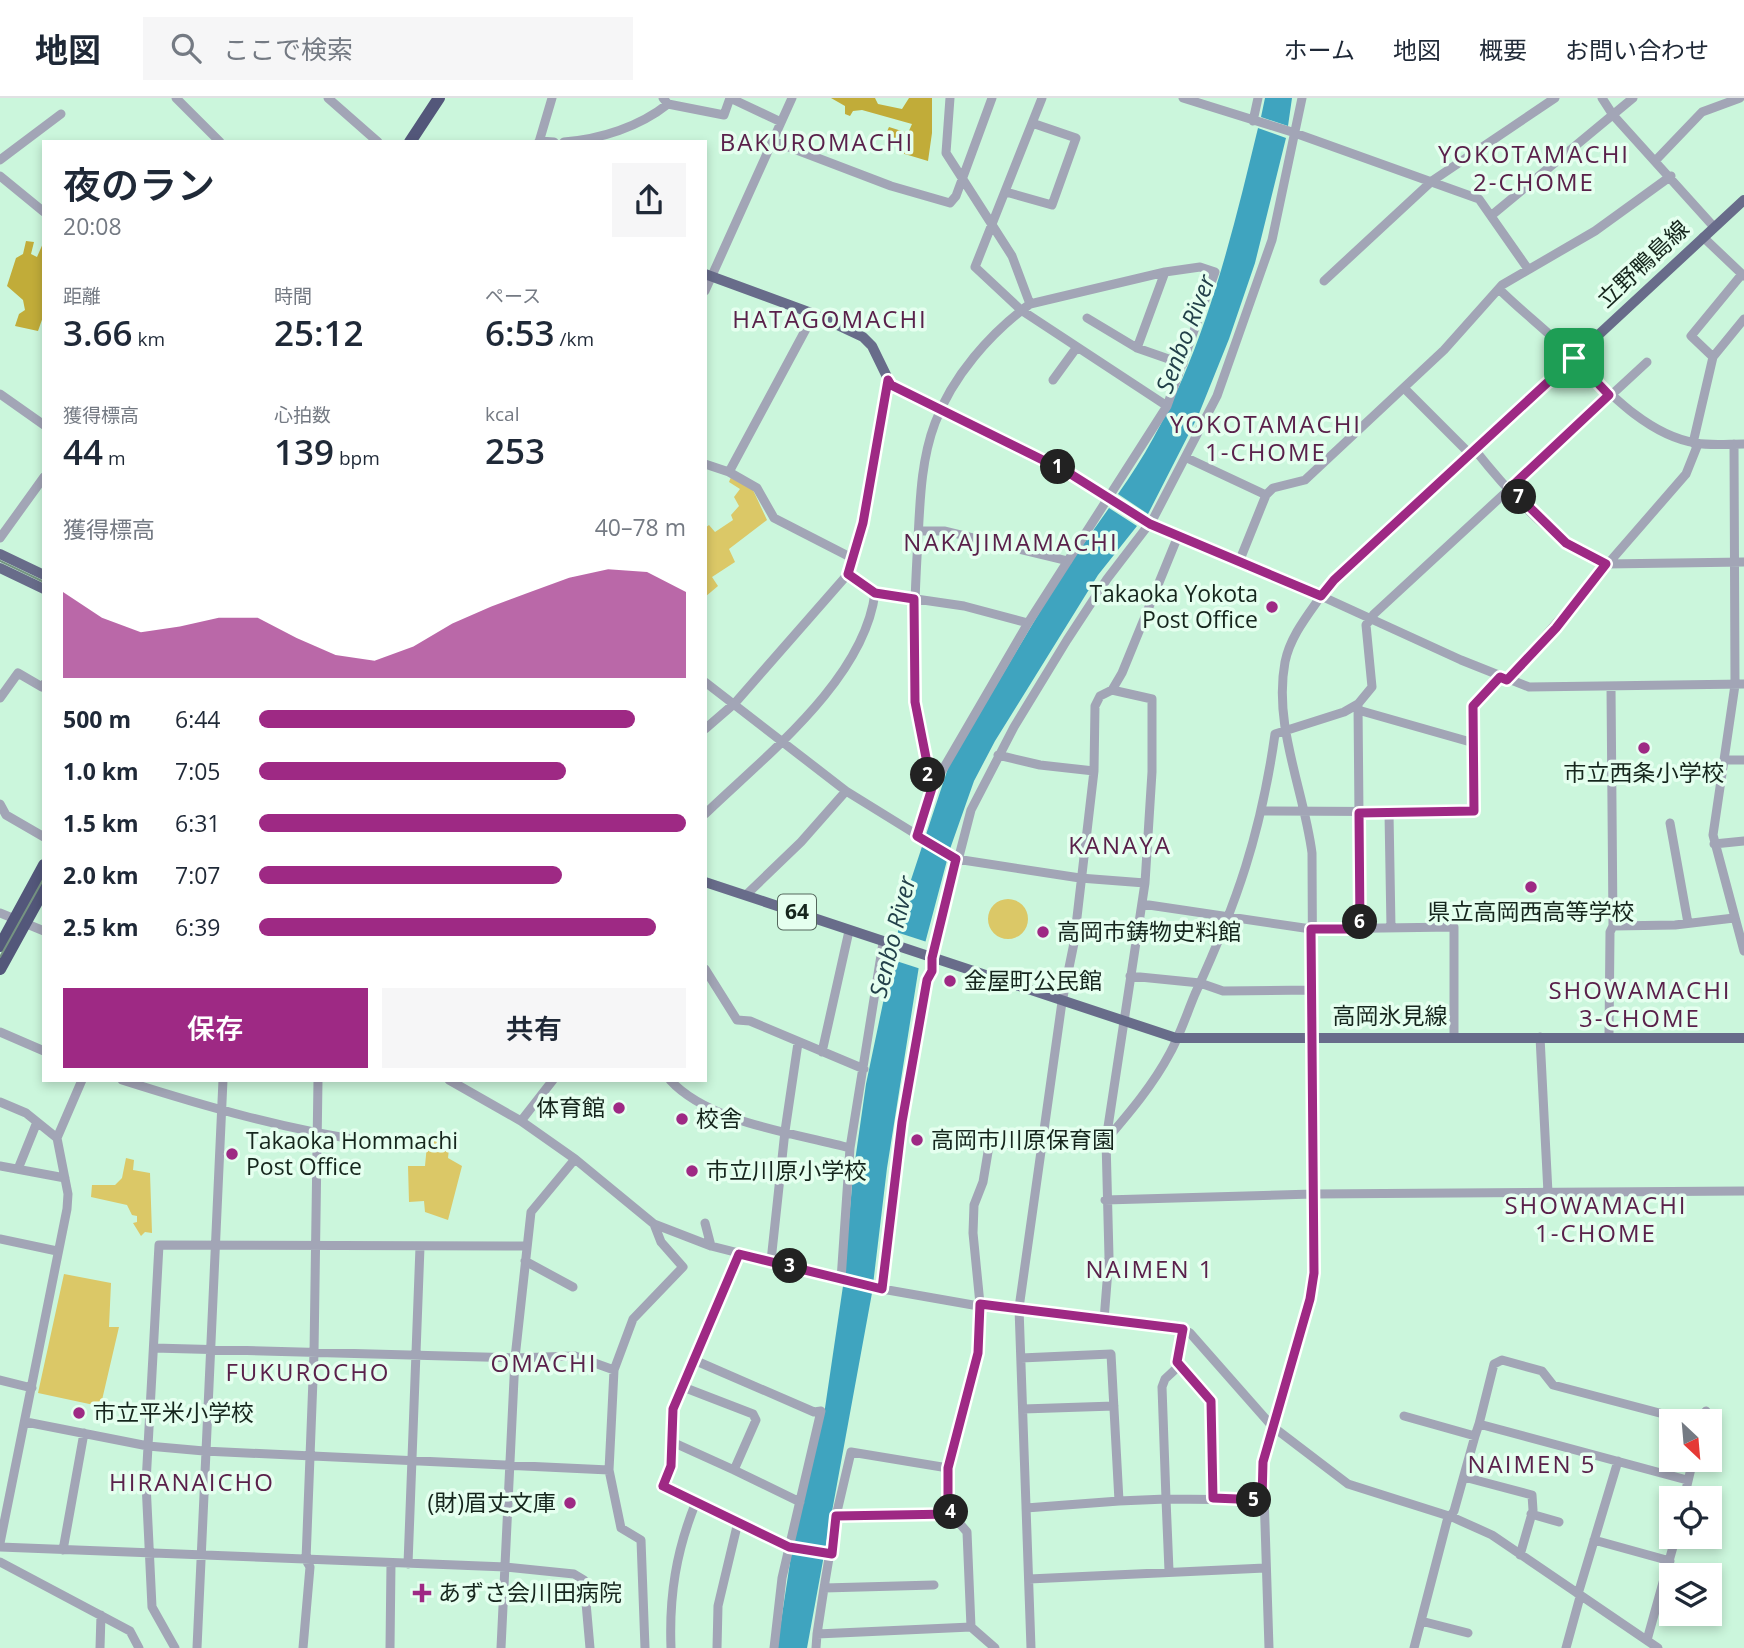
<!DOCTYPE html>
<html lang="ja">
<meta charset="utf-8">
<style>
body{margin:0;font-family:"Open Sans","Noto Sans JP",sans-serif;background:#f6f6f7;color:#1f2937;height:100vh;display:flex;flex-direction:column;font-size:26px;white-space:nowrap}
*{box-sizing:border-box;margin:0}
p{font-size:23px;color:#747a83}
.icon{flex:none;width:38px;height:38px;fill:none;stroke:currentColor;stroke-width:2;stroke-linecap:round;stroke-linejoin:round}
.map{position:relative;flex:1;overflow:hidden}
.drawer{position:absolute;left:42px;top:42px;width:665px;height:942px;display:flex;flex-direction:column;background:#fff;border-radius:0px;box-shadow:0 4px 10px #0003}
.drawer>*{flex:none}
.needle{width:46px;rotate:154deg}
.buttons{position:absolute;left:1659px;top:1311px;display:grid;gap:14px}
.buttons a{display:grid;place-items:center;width:63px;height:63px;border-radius:0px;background:#fff;box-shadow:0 4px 10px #0003;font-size:35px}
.pin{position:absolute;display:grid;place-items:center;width:60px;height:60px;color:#fff;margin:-30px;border-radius:14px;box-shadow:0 4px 10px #0006}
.km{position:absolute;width:35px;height:35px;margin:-18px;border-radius:50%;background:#222;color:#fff;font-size:19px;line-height:35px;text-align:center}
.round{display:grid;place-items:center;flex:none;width:74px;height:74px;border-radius:0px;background:#f6f6f7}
.headline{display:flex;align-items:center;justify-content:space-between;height:119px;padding:0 21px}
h1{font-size:38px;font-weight:600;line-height:52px}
.figures{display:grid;grid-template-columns:repeat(3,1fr);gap:10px;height:119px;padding:7px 21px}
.figures div{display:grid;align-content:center}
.figures b{font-size:35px;font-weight:600}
.figures small{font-size:19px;font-weight:400}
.figures p{font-size:19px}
.chart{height:196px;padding:14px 21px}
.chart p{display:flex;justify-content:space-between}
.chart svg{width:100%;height:126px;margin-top:7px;fill:#9e2984;opacity:.7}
.button{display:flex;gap:14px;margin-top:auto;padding:14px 21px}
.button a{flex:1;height:80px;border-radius:0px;background:#9e2984;color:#fff;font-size:28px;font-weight:600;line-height:80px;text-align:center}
.button a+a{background:#f6f6f7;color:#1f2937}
ul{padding:0 21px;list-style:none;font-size:23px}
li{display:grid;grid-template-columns:112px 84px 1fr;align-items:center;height:52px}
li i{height:18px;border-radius:9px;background:#9e2984}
header{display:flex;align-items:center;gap:42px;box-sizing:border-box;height:98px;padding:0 35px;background:#fff;border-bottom:2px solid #e0e1e3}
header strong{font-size:33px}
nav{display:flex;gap:38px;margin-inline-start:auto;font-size:24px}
.search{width:490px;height:63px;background:#f6f6f7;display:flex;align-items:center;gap:18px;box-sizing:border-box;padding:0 24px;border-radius:0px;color:#747a83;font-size:26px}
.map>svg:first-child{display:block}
.green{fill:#dbc867}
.forest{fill:#c1ac39}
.water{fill:#3fa4bf}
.pier{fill:#cbf6dc}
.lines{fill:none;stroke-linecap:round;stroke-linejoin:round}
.minor{stroke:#a2a5b6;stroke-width:9}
.major{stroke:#686c8a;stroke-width:10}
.highway{stroke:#53577a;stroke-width:12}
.tram{stroke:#769482;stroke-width:2}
.route-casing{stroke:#fff;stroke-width:14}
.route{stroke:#9e2984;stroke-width:9}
.poi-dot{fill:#9e2984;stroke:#e5ffef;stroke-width:2.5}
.labels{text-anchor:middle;stroke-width:7;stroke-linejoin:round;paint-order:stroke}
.shield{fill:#e5ffef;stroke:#54675c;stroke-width:2}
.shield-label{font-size:21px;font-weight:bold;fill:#16261d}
.street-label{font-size:23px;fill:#16261d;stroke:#e5ffef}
.poi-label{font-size:23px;fill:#16261d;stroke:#e5ffef;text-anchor:start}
.neighbourhood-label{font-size:24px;letter-spacing:2px;fill:#5a214b;stroke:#e5ffef}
.water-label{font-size:24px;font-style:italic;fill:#224049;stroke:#e5ffef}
</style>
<header>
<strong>地図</strong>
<div class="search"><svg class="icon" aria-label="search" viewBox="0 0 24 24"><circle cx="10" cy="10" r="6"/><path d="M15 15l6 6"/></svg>ここで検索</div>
<nav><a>ホーム</a><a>地図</a><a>概要</a><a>お問い合わせ</a></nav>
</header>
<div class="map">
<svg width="1744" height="1550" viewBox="0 0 1744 1550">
<rect width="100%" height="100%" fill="#cbf6dc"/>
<!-- green -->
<path class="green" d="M731 379 753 392 767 422 729 451 735 464 712 479 718 488 705 499V430L709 427 715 434 733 422 731 417 739 408 734 399 740 391 729 384Z
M988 821a20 20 0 1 1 40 0a20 20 0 1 1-40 0Z
M428 1036 450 1041 448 1060 462 1068 448 1122 425 1114 424 1103 409 1104 408 1068H425Z
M126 1060 134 1062 133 1072 150 1075 152 1135 145 1134 141 1138 133 1125 137 1124V1118L132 1117 127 1107 91 1099 92 1087H115L122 1080Z
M64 1176 111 1185 109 1229H119L102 1302 94 1307 38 1295Z"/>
<!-- forest -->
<path class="forest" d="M831 0H875L878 6 902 11 909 0H932V35L928 63 898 54V42L885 38 889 29 908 35 912 26 862 12 853 13 850 18 845 16V8Z
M26 143 34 144 31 156 37 159 44 143V216L38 233 15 228 19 216 25 212 23 202 7 188 16 160 23 156Z"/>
<!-- water -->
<path class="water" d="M1265 0H1292L1288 28 1261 19Z
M1258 30 1286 40 1255 165 1229 241 1198 318 1148 416 1118 396C1196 288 1227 158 1258 30Z
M1109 410 1137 428 1098 477 995 643 974 683 950 751 919 868 887 1070 872 1195 807 1550H777L791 1458 825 1310 843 1188 853 1077 866 986 905 800 949 667 1061 478Z"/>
<!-- pier -->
<path class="pier" d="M893 833 927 844 921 871 887 860Z"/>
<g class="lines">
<!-- minor -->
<path class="minor" d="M176 0 220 44
M328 0 378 44
M663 0 668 6 724 17 730 0 781 24
M1042 0 975 169 1021 212 1167 308
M1183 0 1292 34 1479 101 1528 171
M1602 0 1613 17 1714 129
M1253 23 1258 0
M539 43 554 44
M773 43 891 88 950 105 956 98 992 0
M539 44 552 0
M564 44C601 41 639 29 668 6
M0 62 61 16
M1656 62 1702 14 1740 0
M0 78 44 114
M1006 94 1052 107 1076 40 1032 25
M1492 117 1633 0
M1703 139 1744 178
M1324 183 1432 83 1555 0
M1499 191C1520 212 1545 231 1566 252 1601 286 1644 337 1696 345 1711 348 1728 346 1744 346
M705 193 792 0
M1030 206 1165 174
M1087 220 1137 250 1183 266
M1713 259 1691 238 1742 176
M1053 282 1077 249
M1404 290 1470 356
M0 296 44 327
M1693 345 1713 259 1744 221
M1734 346 1735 587 1713 737 1744 853
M1475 352C1506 391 1557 450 1606 466L1744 464
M1187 360 1266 397
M705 366 729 374 757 390 774 420 852 460
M729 374 814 216
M919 433H945L1068 463
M0 440 44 379
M1239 464 1266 397 1273 390 1305 382 1444 252 1502 187 1595 133 1671 78
M848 476 875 495 964 508 1028 525
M1507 582 1686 376 1698 346
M705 584 846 693 956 761 1080 780 1145 785
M0 600 18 575 42 589 44 586
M1358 612 1474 645
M705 631 735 605 848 476 863 425 888 282
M998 657 1040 667 1094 673
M1725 662H1744
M932 690C909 607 913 526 918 441 920 403 921 362 935 325 952 279 990 235 1030 206L1012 158 946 55 950 0
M0 706 6 717 44 739
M1262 713 1474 714 1473 608 1500 579
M1389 715 1391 830
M705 716C765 658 864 582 875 495
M1670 725 1688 825
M917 738 932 690 1028 525 1167 308 1215 174 1200 169 1165 174 1137 250
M1714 746 1744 743
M746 797 801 744 846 693
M1142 806 1311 831 1454 829V939
M0 815 44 833
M1613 828 1675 827 1734 820
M1360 830 1358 606 1372 589 1366 527 1374 516 1647 264
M705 871 737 922 750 923 864 971
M1130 878 1200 885 1223 893 1312 892
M0 934 44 953
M1609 938 1610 834 1613 828 1611 589
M1540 939 1548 1095
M822 954 849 833
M122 982C204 1008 286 1032 372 1044
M449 982 521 1023 575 1061 654 1126 711 1148 882 1191 973 1207 1177 1228 1190 1235 1272 1328 1348 1386 1452 1419 1492 1437 1658 1550
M670 982C709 1025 795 1035 850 1050
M0 1004 26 1015 57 1040
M521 1023 553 982
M1107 1041C1130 1014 1153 987 1170 955 1180 937 1187 915 1195 896 1237 805 1261 735 1275 636L1344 614 1358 606
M0 1068 65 1080
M18 1071 37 1024
M1105 1102 1313 1096 1744 1093
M705 1125 711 1148
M0 1141 57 1153
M739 1156 673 1312 671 1368 663 1388 789 1449 832 1456
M525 1163 573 1189
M771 1163 785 1033 798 945
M841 1182 850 1050 883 845
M882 1191 902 1024 927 882 971 712 1014 629 1067 542 1107 481 1153 421 1217 298 1272 142 1302 0
M1104 1222 1109 1159 1106 1042 1145 785 1152 674V601L1112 592
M154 1250 515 1260 575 1258 614 1272
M1021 1260 1111 1256 1119 1403 1026 1410
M694 1262 814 1314 821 1313 782 1480 774 1550
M1180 1267 1211 1303 1214 1400
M0 1282 32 1290
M1023 1311 1114 1308
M1404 1318 1475 1338 1479 1326 1687 1382
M1704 1323 1706 1313
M26 1324 148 1348 204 1353 609 1372
M1479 1326 1494 1266 1502 1262 1542 1273 1553 1287 1690 1323
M670 1343 734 1372 756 1322 753 1316 683 1289
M948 1370 851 1354 836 1418 952 1416
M734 1372 800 1404
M1464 1379 1532 1397 1533 1412 1520 1457
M1684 1400 1693 1362
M1119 1403 1166 1401 1162 1289 1165 1281 1180 1267 1177 1263 1183 1231
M1531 1416 1559 1424
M836 1418 824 1490 934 1487
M1594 1442 1670 1463
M0 1445 67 1111 68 1096 57 1040 82 982
M0 1449 506 1469 574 1476 584 1482 590 1550
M63 1452 84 1335
M0 1464 130 1533 139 1550
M408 1466 420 1149
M1169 1473 1166 1401 1262 1402
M1029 1481 1265 1470
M824 1490 817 1536 971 1529
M1578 1496 1618 1363
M1421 1523 1468 1535
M1647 1542 1676 1438
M100 1550 101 1517
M175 1550 152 1509 146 1385 159 1147 527 1148
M197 1550 223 982
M303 1550 310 1469 306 1462 314 1255 318 982
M390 1550 391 1465
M501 1550 515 1260 531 1114 575 1061
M645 1550 641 1442 621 1430 609 1372 614 1272 633 1221 683 1169 661 1144 654 1126
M671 1550C669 1498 676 1453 696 1404
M717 1550 718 1508 738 1424
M816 1550 817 1536
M995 1550 971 1529 967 1434 948 1412V1370L978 1255 980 1206 973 1135 974 1107 983 1084 989 1048 1044 1043 1106 1049
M1031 1550 1019 1210 1062 904 1074 845 1094 673 1095 608 1100 598 1112 592 1122 575 1178 438
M1269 1550 1263 1364 1310 1201 1314 1175 1312 755C1304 692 1273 628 1285 564 1290 539 1307 518 1321 498L1461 562 1529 589 1744 586
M1414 1550 1447 1423 1454 1413 1475 1338
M1566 1550 1580 1499"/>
<!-- major -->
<path class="major" d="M705 176 814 216 863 239 872 248 891 287 1069 375 1150 426 1321 498 1334 482 1744 102
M0 456 44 477
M0 470 44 491
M705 784 1176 940H1744"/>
<!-- highway -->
<path class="highway" d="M410 44 439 0
M0 848 44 767
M0 871 44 791"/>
<!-- tram -->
<path class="tram" d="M0 463 44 484
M0 859 44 780"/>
</g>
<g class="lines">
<!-- route casing -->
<g class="route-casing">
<path id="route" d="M1574 260 1609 297 1510 390 1566 445 1606 466 1556 530 1507 582 1500 579 1473 608 1474 713 1359 715 1360 831H1311L1314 1175 1310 1201 1263 1364 1262 1402 1213 1400 1211 1303 1177 1264 1183 1231 980 1206 978 1255 948 1370V1412L952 1416 836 1418 832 1456 789 1449 663 1388 671 1368 673 1311 739 1156 882 1191 902 1024 927 882 932 873V860L956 761 917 738 932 690 915 604 914 501 875 495 848 476 863 425 888 282 891 287 1069 375 1150 426 1321 498 1334 482Z"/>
</g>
<!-- route -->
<use href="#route" class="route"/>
</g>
<!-- markers -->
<g class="poi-dot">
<circle cx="1272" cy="509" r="7"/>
<circle cx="1644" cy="650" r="7"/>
<circle cx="1531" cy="789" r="7"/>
<circle cx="1043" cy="834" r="7"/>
<circle cx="950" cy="883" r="7"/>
<circle cx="619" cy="1010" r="7"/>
<circle cx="682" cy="1021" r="7"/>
<circle cx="917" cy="1042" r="7"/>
<circle cx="232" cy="1056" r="7"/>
<circle cx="692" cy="1073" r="7"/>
<circle cx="79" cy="1315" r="7"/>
<circle cx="570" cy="1405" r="7"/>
<path d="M418.5 1484.5h7v7h7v7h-7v7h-7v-7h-7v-7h7z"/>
</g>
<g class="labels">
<!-- shield labels -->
<rect class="shield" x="778" y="796.5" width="38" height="35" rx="5"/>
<g class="shield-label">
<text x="797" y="821">64</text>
</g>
<!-- street labels -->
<g class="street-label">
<text transform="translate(1643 166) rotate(-43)" y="8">立野鴨島線</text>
<text x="1390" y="926">高岡氷見線</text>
</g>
<!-- poi labels -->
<g class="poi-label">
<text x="1258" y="504" text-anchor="end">Takaoka Yokota<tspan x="1258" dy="26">Post Office</tspan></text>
<text x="1644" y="683" text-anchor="middle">市立西条小学校</text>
<text x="1531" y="822" text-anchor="middle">県立高岡西高等学校</text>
<text x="1057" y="842">高岡市鋳物史料館</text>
<text x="964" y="891">金屋町公民館</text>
<text x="605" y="1018" text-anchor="end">体育館</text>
<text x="696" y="1029">校舎</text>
<text x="931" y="1050">高岡市川原保育園</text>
<text x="246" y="1051">Takaoka Hommachi<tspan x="246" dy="26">Post Office</tspan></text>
<text x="706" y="1081">市立川原小学校</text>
<text x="93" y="1323">市立平米小学校</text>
<text x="556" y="1413" text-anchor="end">(財)眉丈文庫</text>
<text x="438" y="1503">あずさ会川田病院</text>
</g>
<!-- neighbourhood labels -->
<g class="neighbourhood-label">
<text x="817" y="53">BAKUROMACHI</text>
<text x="1534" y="65">YOKOTAMACHI<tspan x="1534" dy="28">2-CHOME</tspan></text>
<text x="830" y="230">HATAGOMACHI</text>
<text x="1266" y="335">YOKOTAMACHI<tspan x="1266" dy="28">1-CHOME</tspan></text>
<text x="1011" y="453">NAKAJIMAMACHI</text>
<text x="1120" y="756">KANAYA</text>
<text x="1640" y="901">SHOWAMACHI<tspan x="1640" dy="28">3-CHOME</tspan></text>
<text x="1596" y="1116">SHOWAMACHI<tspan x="1596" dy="28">1-CHOME</tspan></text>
<text x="1150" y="1180">NAIMEN 1</text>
<text x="544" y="1274">OMACHI</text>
<text x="308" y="1283">FUKUROCHO</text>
<text x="1532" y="1375">NAIMEN 5</text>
<text x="192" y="1393">HIRANAICHO</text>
</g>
<!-- water labels -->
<g class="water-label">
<text transform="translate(1186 236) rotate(-69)" y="8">Senbo River</text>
<text transform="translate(893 839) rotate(-76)" y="8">Senbo River</text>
</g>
</g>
</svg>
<div class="buttons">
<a><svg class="needle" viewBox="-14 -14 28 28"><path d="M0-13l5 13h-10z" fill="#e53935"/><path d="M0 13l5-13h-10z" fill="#747a83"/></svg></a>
<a><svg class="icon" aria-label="locate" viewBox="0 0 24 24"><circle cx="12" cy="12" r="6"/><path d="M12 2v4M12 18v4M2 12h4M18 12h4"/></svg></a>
<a><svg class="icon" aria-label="layers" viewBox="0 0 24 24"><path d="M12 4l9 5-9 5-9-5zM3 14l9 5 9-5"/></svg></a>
</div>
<div class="pin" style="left:1574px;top:260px;background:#1e9e55"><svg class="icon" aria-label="arrive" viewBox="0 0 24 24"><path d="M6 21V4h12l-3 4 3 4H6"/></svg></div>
<b class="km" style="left:1058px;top:369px">1</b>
<b class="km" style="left:928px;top:677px">2</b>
<b class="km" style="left:790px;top:1168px">3</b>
<b class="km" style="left:951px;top:1414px">4</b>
<b class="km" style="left:1254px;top:1402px">5</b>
<b class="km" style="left:1360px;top:824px">6</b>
<b class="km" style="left:1519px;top:399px">7</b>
<section class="drawer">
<div class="headline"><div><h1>夜のラン</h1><p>20:08</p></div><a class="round"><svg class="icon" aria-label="share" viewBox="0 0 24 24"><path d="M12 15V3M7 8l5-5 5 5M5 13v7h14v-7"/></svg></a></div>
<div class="figures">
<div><p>距離</p><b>3.66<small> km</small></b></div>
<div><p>時間</p><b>25:12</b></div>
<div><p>ペース</p><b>6:53<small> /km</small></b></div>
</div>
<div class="figures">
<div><p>獲得標高</p><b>44<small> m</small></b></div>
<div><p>心拍数</p><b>139<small> bpm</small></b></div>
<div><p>kcal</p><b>253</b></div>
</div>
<div class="chart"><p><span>獲得標高</span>40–78 m</p>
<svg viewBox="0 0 160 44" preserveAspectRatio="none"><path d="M0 44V14L10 23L20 28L30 26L40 23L50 23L60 30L70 36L80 38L90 33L100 25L110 19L120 14L130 9L140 6L150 7L160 14V44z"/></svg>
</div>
<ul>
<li><b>500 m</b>6:44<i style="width:88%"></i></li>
<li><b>1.0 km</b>7:05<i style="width:72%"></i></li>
<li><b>1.5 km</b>6:31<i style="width:100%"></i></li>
<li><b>2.0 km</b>7:07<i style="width:71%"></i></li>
<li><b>2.5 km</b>6:39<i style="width:93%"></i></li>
</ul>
<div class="button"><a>保存</a><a>共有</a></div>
</section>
</div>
